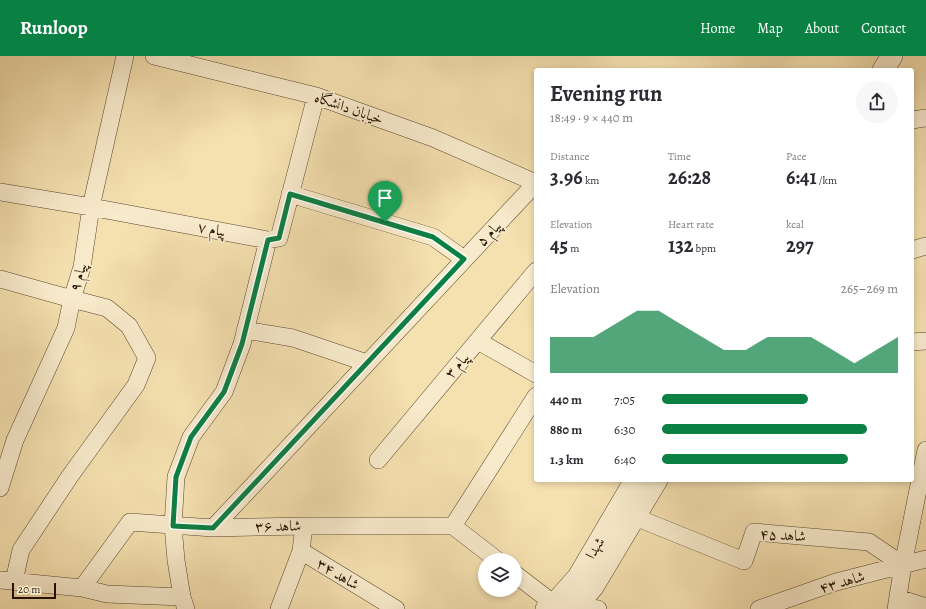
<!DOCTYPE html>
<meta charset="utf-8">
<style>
body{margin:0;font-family:Alegreya,Amiri,serif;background:#f7f7f7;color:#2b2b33;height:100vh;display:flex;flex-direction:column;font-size:15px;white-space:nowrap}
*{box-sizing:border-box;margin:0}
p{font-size:13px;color:#7c7c81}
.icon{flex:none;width:22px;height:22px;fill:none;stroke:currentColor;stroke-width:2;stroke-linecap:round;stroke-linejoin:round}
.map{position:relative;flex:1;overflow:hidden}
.drawer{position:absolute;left:534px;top:12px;width:380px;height:414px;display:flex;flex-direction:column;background:#fff;border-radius:4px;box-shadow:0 2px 6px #0003}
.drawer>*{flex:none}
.fabs{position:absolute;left:478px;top:497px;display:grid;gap:8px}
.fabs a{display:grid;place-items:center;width:44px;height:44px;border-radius:50%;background:#fff;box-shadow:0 2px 6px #0003;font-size:20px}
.scale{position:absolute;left:12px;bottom:10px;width:44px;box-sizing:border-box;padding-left:4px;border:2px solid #271300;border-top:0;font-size:11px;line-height:14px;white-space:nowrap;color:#271300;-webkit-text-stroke:3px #f8ebcc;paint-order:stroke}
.pin{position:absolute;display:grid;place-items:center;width:34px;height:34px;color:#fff;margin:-41px -17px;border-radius:50% 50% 50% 0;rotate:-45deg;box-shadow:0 0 4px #0007}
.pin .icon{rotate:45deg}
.round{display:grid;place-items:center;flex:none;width:42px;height:42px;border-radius:21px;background:#f7f7f7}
.headline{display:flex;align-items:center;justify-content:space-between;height:68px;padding:0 16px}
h1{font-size:22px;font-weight:600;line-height:30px}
.figures{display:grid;grid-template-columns:repeat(3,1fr);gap:6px;height:68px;padding:4px 16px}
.figures div{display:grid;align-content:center}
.figures b{font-size:20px;font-weight:600}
.figures small{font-size:11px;font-weight:400}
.figures p{font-size:11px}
.chart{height:112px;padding:8px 16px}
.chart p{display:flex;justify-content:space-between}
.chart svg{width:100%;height:72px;margin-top:4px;fill:#0b8043;opacity:.7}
ul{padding:0 16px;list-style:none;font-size:13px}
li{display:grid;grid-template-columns:64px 48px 1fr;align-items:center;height:30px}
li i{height:10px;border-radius:5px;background:#0b8043}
header{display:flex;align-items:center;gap:24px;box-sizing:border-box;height:56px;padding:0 20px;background:#0b8043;color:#fff}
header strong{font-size:19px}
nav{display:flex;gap:22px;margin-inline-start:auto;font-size:14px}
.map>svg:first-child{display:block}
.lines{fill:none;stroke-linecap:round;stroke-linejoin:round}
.minor-casing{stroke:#5a462c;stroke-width:18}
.tertiary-casing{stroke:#5a462c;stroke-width:22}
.minor{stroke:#f8ebcc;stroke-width:17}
.tertiary{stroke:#f8ebcc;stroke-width:21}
.route-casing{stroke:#fff;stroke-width:8}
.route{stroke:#0b8043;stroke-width:5}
.labels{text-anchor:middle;stroke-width:3.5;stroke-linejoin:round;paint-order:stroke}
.street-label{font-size:15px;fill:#271300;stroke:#f8ebcc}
</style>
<header>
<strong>Runloop</strong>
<nav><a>Home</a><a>Map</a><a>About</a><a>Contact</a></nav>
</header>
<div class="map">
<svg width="926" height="553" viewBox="0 0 926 553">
<rect width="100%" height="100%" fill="#f5e0b0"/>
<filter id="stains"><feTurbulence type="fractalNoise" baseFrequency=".005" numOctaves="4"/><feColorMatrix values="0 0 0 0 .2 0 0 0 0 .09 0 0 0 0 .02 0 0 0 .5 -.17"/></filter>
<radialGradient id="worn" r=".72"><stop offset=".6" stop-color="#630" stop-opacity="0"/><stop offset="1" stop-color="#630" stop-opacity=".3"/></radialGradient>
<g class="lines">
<!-- minor casing -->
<g class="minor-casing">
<path id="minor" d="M154 0 316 40 433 82 536 127 213 472
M912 64 926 62
M0 136 91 151 268 184 279 182 316 40
M290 138 433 181 464 203
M912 194 926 190
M0 223 72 243 107 252 129 270 147 302 136 329 70 420 21 494 14 525
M245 274 293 282 367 307
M478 285 536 318
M912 286 926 285
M378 404 536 215
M0 432 15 384 66 272 72 243 82 211 91 151 125 0
M635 461 744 505 754 476 869 486 903 509
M453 470 536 340
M301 495 396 553
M515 518 554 548
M0 524 82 532 107 538 182 541
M82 532 130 466 213 472 304 470H453L497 504
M898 542 926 551
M577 550 598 553
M186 553 182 541 176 504 173 470 176 421 191 381 224 336 242 288 268 184
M279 553 301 495 304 470
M759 553 836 526 926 503
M896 553 903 509 926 394"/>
</g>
<!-- tertiary casing -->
<g class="tertiary-casing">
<path id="tertiary" d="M883 14 892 0
M546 553 554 548 578 521 635 424
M574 553 593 531 657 424"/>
</g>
<!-- minor -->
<use href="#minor" class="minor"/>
<!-- tertiary -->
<use href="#tertiary" class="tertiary"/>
</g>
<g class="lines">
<!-- route casing -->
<g class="route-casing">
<path id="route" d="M290 138 433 181 464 203 213 472 173 470 176 421 191 381 224 336 242 288 268 184 279 182Z"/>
</g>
<!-- route -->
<use href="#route" class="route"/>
</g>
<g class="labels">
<!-- street labels -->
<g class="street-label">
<text transform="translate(349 52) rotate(19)" y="5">خیابان دانشگاه</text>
<text transform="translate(212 173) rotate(10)" y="5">پیام ۷</text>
<text transform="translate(489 177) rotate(-47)" y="5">پیام ۵</text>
<text transform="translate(78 221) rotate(-75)" y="5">پیام ۹</text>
<text transform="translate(457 309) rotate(-50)" y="5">پیام ۳</text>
<text transform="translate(278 470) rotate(-1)" y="5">شاهد ۳۶</text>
<text transform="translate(783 479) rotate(3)" y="5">شاهد ۴۵</text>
<text transform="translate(595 492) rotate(-59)" y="5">شهدا</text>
<text transform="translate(338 518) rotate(31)" y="5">شاهد ۳۴</text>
<text transform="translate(842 526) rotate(-16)" y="5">شاهد ۴۳</text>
</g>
</g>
<rect width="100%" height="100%" filter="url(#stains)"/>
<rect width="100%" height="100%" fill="url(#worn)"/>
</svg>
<div class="fabs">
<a><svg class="icon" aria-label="layers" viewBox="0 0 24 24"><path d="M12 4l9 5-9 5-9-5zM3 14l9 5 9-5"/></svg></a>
</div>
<div class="scale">20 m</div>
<div class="pin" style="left:385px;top:166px;background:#1e9e55"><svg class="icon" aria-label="arrive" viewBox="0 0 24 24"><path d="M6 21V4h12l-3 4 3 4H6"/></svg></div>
<section class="drawer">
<div class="headline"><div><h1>Evening run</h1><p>18:49 · 9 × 440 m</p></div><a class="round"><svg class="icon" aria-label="share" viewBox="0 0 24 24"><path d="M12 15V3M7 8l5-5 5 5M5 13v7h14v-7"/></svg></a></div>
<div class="figures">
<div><p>Distance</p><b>3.96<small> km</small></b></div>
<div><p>Time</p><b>26:28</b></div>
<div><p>Pace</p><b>6:41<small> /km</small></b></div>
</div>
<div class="figures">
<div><p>Elevation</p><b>45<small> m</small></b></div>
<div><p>Heart rate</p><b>132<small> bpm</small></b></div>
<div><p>kcal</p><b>297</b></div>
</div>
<div class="chart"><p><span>Elevation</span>265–269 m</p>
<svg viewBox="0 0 160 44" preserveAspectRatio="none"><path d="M0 44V22L10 22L20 22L30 14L40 6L50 6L60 14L70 22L80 30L90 30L100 22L110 22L120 22L130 30L140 38L150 30L160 22V44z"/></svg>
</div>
<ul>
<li><b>440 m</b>7:05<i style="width:62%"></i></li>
<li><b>880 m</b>6:30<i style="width:87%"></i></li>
<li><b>1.3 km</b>6:40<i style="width:79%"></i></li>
</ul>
</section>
</div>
